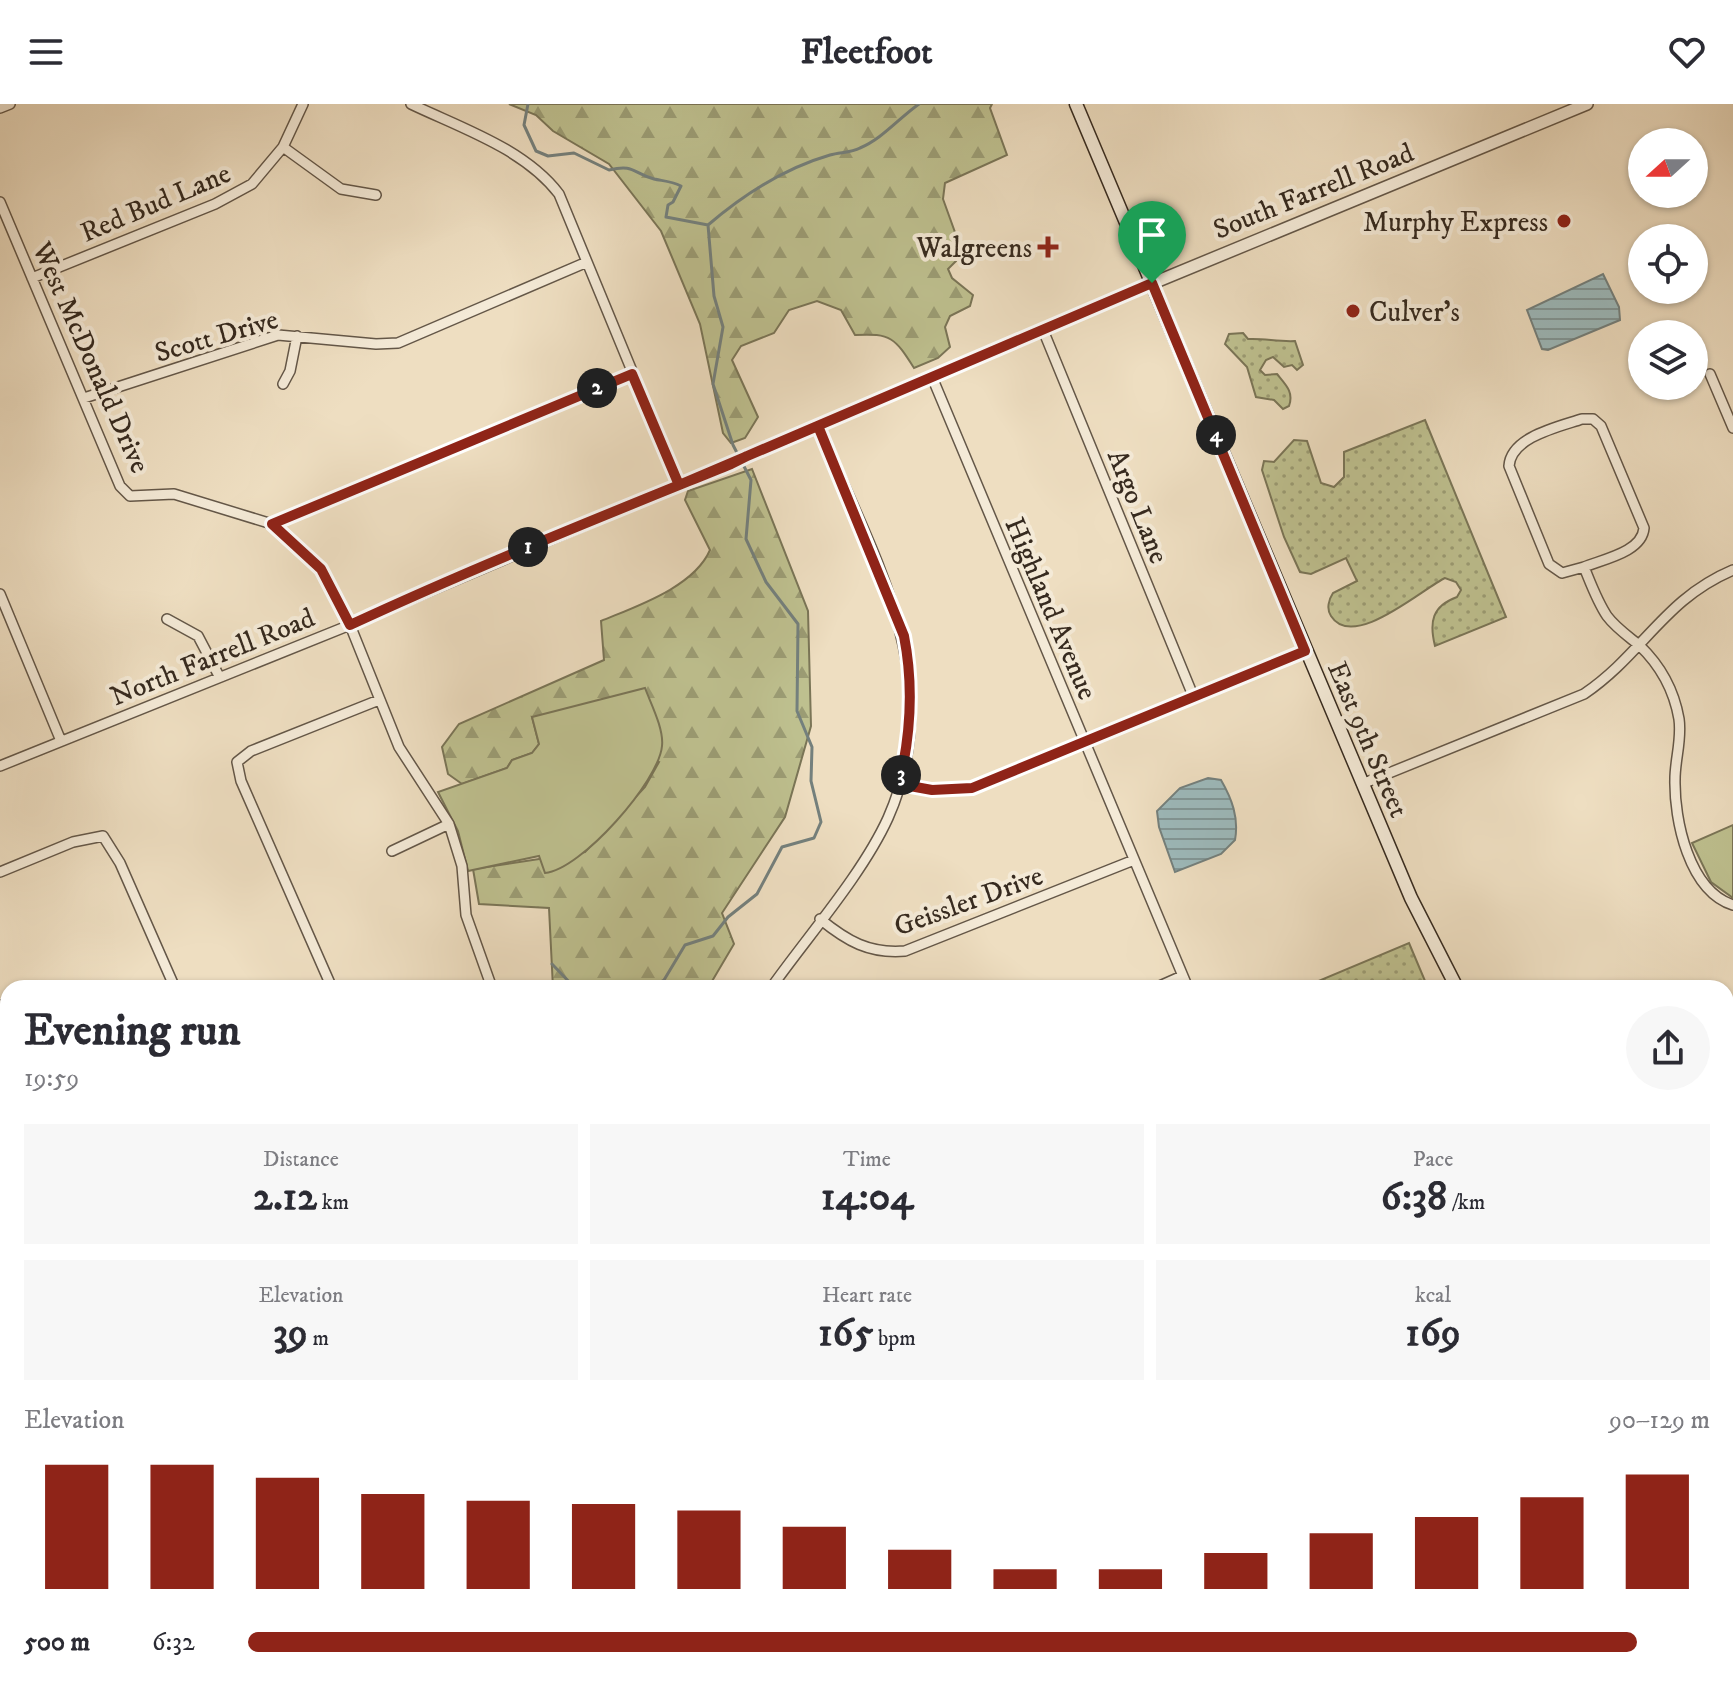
<!DOCTYPE html>
<meta charset="utf-8">
<style>
body{margin:0;font-family:"IM FELL DW Pica",serif;background:#f7f7f7;color:#2b2b33;height:100vh;display:flex;flex-direction:column;font-size:30px;white-space:nowrap}
*{box-sizing:border-box;margin:0}
p{font-size:26px;color:#7c7c81}
.icon{flex:none;width:44px;height:44px;fill:none;stroke:currentColor;stroke-width:2;stroke-linecap:round;stroke-linejoin:round}
.map{position:relative;flex:1;overflow:hidden}
.drawer{position:absolute;left:0px;top:876px;width:1734px;height:710px;display:flex;flex-direction:column;background:#fff;border-radius:24px 24px 0 0;box-shadow:0 2px 6px #0004}
.drawer>*{flex:none}
.needle{width:52px;rotate:249deg}
.tools{position:absolute;left:1628px;top:24px;display:grid;gap:16px}
.tools a{display:grid;place-items:center;width:80px;height:80px;border-radius:50%;background:#fff;box-shadow:0 2px 6px #0004;font-size:40px}
.pin{position:absolute;display:grid;place-items:center;width:68px;height:68px;color:#fff;margin:-82px -34px;border-radius:50% 50% 50% 0;rotate:-45deg;box-shadow:0 0 8px #0007}
.pin .icon{rotate:45deg}
.km{position:absolute;width:40px;height:40px;margin:-20px;border-radius:50%;background:#222;color:#fff;font-size:22px;line-height:40px;text-align:center}
.round{display:grid;place-items:center;flex:none;width:84px;height:84px;border-radius:42px;background:#f7f7f7}
.head{display:flex;align-items:center;justify-content:space-between;height:136px;padding:0 24px}
h1{font-size:44px;font-weight:800;line-height:60px}
.metrics{display:grid;grid-template-columns:repeat(3,1fr);gap:12px;height:136px;padding:8px 24px}
.metrics div{display:grid;align-content:center;border-radius:0px;background:#f7f7f7;text-align:center}
.metrics b{font-size:40px;font-weight:800}
.metrics small{font-size:22px;font-weight:400}
.metrics p{font-size:22px}
.chart{height:224px;padding:16px 24px}
.chart p{display:flex;justify-content:space-between}
.chart svg{width:100%;height:144px;margin-top:8px;stroke:#8f2418;stroke-width:6}
ul{padding:0 24px;list-style:none;font-size:26px}
li{display:grid;grid-template-columns:128px 96px 1fr;align-items:center;height:60px}
li i{height:20px;border-radius:10px;background:#8f2418}
header{display:flex;justify-content:space-between;align-items:center;height:104px;padding:0 24px;background:#fff;font-size:36px;font-weight:800}
.map>svg:first-child{display:block}
.grass{fill:url(#grass-dots);stroke:#7a7557;stroke-width:2}
.forest{fill:url(#forest-firs);stroke:#7a7557;stroke-width:2}
.park{fill:#bec08f;stroke:#7a7557;stroke-width:2}
.water{fill:url(#water-rules);stroke:#74807d;stroke-width:2}
.lines{fill:none;stroke-linecap:round;stroke-linejoin:round}
.stream{stroke:#74807d;stroke-width:3}
.minor-casing{stroke:#645748;stroke-width:12}
.tertiary-casing{stroke:#645748;stroke-width:14}
.secondary-casing{stroke:#362a1f;stroke-width:15}
.minor{stroke:#f4ead7;stroke-width:9}
.tertiary{stroke:#f4ead7;stroke-width:11}
.secondary{stroke:#f4ead7;stroke-width:12}
.route-casing{stroke:#fff;stroke-width:16}
.route{stroke:#8f2418;stroke-width:10}
.poi-dot{fill:#8f2418;stroke:#f4ead7;stroke-width:3}
.labels{text-anchor:middle;stroke-width:8;stroke-linejoin:round;paint-order:stroke}
.street-label{font-size:28px;fill:#362a1f;stroke:#f4ead7}
.poi-label{font-size:28px;fill:#362a1f;stroke:#f4ead7;text-anchor:end}
</style>
<header><svg class="icon" aria-label="menu" viewBox="0 0 24 24"><path d="M4 6h16M4 12h16M4 18h16"/></svg>Fleetfoot<svg class="icon" aria-label="heart" viewBox="0 0 24 24"><path d="M12 20l-8-8c-3-5 5-10 8-4 3-6 11-1 8 4z"/></svg></header>
<div class="map">
<svg width="1733" height="1585" viewBox="0 0 1733 1585">
<defs>
<pattern id="grass-dots" width="8" height="8" patternUnits="userSpaceOnUse" patternTransform="scale(2)"><rect width="8" height="8" fill="#bec08f"/><path d="M2 2h.1M6 6h.1" fill="none" stroke="#9b9c74" stroke-width="1.8" stroke-linecap="round"/></pattern>
<pattern id="forest-firs" width="22" height="20" patternUnits="userSpaceOnUse" patternTransform="scale(2)"><rect width="22" height="20" fill="#bec08f"/><path d="M5 1l3.5 6h-7zM16 11l3.5 6h-7z" fill="#9b9c74"/></pattern>
<pattern id="water-rules" width="6" height="5" patternUnits="userSpaceOnUse" patternTransform="scale(2)"><rect width="6" height="5" fill="#9dbabc"/><path d="M0 2.5h6" fill="none" stroke="#819798"/></pattern>
</defs>
<rect width="100%" height="100%" fill="#eedec1"/>
<filter id="stains"><feTurbulence type="fractalNoise" baseFrequency=".0025" numOctaves="4"/><feColorMatrix values="0 0 0 0 .2 0 0 0 0 .09 0 0 0 0 .02 0 0 0 .5 -.17"/></filter>
<radialGradient id="worn" r=".72"><stop offset=".6" stop-color="#630" stop-opacity="0"/><stop offset="1" stop-color="#630" stop-opacity=".3"/></radialGradient>
<!-- grass -->
<path class="grass" d="M1243 229 1248 235C1264 234 1278 238 1295 237L1303 261 1297 266 1292 261 1284 263 1273 253 1266 256 1260 266 1265 271 1277 270C1286 281 1294 288 1289 302L1283 305 1274 296 1256 293 1247 263 1225 240 1229 230Z
M1425 316 1506 513 1435 542C1429 518 1432 502 1457 493L1461 486 1456 478 1445 474C1422 485 1353 547 1331 512 1326 505 1329 495 1333 489L1357 477 1346 454 1311 470 1300 468 1284 433 1262 366 1264 357 1274 358 1294 336 1307 337 1321 379 1334 383 1344 373V348Z
M1409 839 1428 884H1318L1316 878Z"/>
<!-- forest -->
<path class="forest" d="M509 0H992L990 4 1007 51 945 79 943 95 961 145V152L948 165 952 174 973 191 970 202 950 212 945 223 950 243 938 254 914 264C895 234 891 229 855 231L841 206 817 197 789 206 774 229 741 242 732 256 758 313 745 334 731 339 723 329 700 220 661 127 609 60 553 27 536 11Z
M752 365 808 507 811 622 785 713 722 809 734 840 708 884H553L549 804 479 800 473 765 585 748 645 683 659 658 532 613 539 640 532 649 512 656 507 664 462 680 448 670 442 643 459 620 604 556 601 517C637 502 694 483 710 446L685 396 688 387Z
M637 1578H854L857 1585H630L629 1581Z"/>
<!-- park -->
<path class="park" d="M645 584C651 600 664 625 662 642 659 677 581 766 545 769L539 752 468 767 458 727 438 688 507 664 512 656 532 649 539 640 532 613Z
M1733 721V794L1711 778 1692 739Z"/>
<!-- water -->
<path class="water" d="M1603 170 1619 203 1620 216 1548 246 1542 245 1527 206Z
M1208 674 1221 676C1232 695 1239 714 1235 736L1221 750 1175 768 1159 723 1157 707 1180 684Z"/>
<g class="lines">
<!-- stream -->
<path class="stream" d="M528 0 524 21 536 47 548 52 574 49 609 66C635 60 632 69 654 75 663 77 671 77 681 82L673 98 668 101 666 113 708 121
M708 121C743 91 785 64 830 51 840 48 851 49 860 44 882 35 899 14 919 0
M552 860 575 884
M651 884 664 876 685 841 713 832 728 813 757 790 782 743 814 734 821 718 811 677 812 643 797 607 798 520 766 478 746 435 751 376 733 341 713 280 723 223 714 192 708 121
M975 1578 976 1585"/>
<!-- minor casing -->
<g class="minor-casing">
<path id="minor" d="M411 0C461 24 525 45 559 90L679 381
M0 4 10 0
M283 43 341 85 376 91
M0 98 120 382 130 392 174 390 272 420 321 465 350 521 399 643 449 720 462 762 466 811 492 884
M32 174 215 100 252 80 283 43 303 0
M1043 226 1194 594
M1710 270 1733 324
M932 273 1188 884
M283 280 290 267 297 232
M84 294 278 231 376 240 398 239 587 158
M272 420 632 270
M1584 463 1562 469 1549 460 1509 362C1511 333 1558 323 1582 315H1593L1601 322 1644 424C1642 448 1604 455 1584 463 1591 480 1597 497 1607 512 1616 524 1628 532 1639 541 1660 561 1674 586 1679 615 1682 636 1675 655 1675 675 1674 716 1689 787 1733 801
M0 490 61 637
M167 515 198 532 219 572
M0 662 350 521 1146 182
M899 680 932 686 972 684 1305 547
M1362 680 1584 590C1643 550 1664 495 1733 466
M392 747 449 720
M0 768 73 738 103 732 120 759 175 884
M820 815C847 837 869 850 905 847L1134 756
M332 884 241 677 237 658 251 647 379 596
M771 884C807 833 862 771 888 714 950 575 871 448 818 322
M1155 884 1182 872
M0 901 8 914
M0 1222 8 1223
M0 1360 8 1362
M0 1463 8 1472
M97 1578 102 1585
M268 1578 271 1585
M409 1578 412 1585
M552 1578 556 1585
M920 1578 923 1585
M1130 1578 1142 1585
M582 1585 603 1578
M1152 1585 1160 1578
M1458 1585 1475 1578"/>
</g>
<!-- tertiary casing -->
<g class="tertiary-casing">
<path id="tertiary" d="M1146 182 1587 0
M1726 1538 1733 1554"/>
</g>
<!-- secondary casing -->
<g class="secondary-casing">
<path id="secondary" d="M1076 0 1411 794 1457 884
M1726 1113 1733 1117"/>
</g>
<!-- minor -->
<use href="#minor" class="minor"/>
<!-- tertiary -->
<use href="#tertiary" class="tertiary"/>
<!-- secondary -->
<use href="#secondary" class="secondary"/>
</g>
<g class="lines">
<!-- route casing -->
<g class="route-casing">
<path id="route" d="M1152 179 747 352 731 360C603 412 475 463 350 521L321 465 272 420 632 270 679 381 818 322 904 532C914 583 911 630 899 680L932 686 972 684 1305 547 1152 179"/>
</g>
<!-- route -->
<use href="#route" class="route"/>
</g>
<!-- markers -->
<g class="poi-dot">
<circle cx="1564" cy="117" r="8"/>
<path d="M1044 131h8v8h8v8h-8v8h-8v-8h-8v-8h8z"/>
<circle cx="1353" cy="207" r="8"/>
</g>
<g class="labels">
<!-- street labels -->
<g class="street-label">
<text transform="translate(1313 86) rotate(-22)" y="10">South Farrell Road</text>
<text transform="translate(155 98) rotate(-23)" y="10">Red Bud Lane</text>
<text transform="translate(216 231) rotate(-16)" y="10">Scott Drive</text>
<text transform="translate(92 253) rotate(66)" y="10">West McDonald Drive</text>
<text transform="translate(1139 402) rotate(68)" y="10">Argo Lane</text>
<text transform="translate(1052 504) rotate(67)" y="10">Highland Avenue</text>
<text transform="translate(212 552) rotate(-22)" y="10">North Farrell Road</text>
<text transform="translate(1369 635) rotate(67)" y="10">East 9th Street</text>
<text transform="translate(968 796) rotate(-20)" y="10">Geissler Drive</text>
</g>
<!-- poi labels -->
<g class="poi-label">
<text x="1548" y="127">Murphy Express</text>
<text x="1032" y="153">Walgreens</text>
<text x="1369" y="217" text-anchor="start">Culver's</text>
</g>
</g>
<rect width="100%" height="100%" filter="url(#stains)"/>
<rect width="100%" height="100%" fill="url(#worn)"/>
</svg>
<div class="tools">
<a><svg class="needle" viewBox="-14 -14 28 28"><path d="M0-13l5 13h-10z" fill="#e53935"/><path d="M0 13l5-13h-10z" fill="#7c7c81"/></svg></a>
<a><svg class="icon" aria-label="locate" viewBox="0 0 24 24"><circle cx="12" cy="12" r="6"/><path d="M12 2v4M12 18v4M2 12h4M18 12h4"/></svg></a>
<a><svg class="icon" aria-label="layers" viewBox="0 0 24 24"><path d="M12 4l9 5-9 5-9-5zM3 14l9 5 9-5"/></svg></a>
</div>
<div class="pin" style="left:1152px;top:179px;background:#1e9e55"><svg class="icon" aria-label="arrive" viewBox="0 0 24 24"><path d="M6 21V4h12l-3 4 3 4H6"/></svg></div>
<b class="km" style="left:528px;top:443px">1</b>
<b class="km" style="left:597px;top:284px">2</b>
<b class="km" style="left:901px;top:671px">3</b>
<b class="km" style="left:1216px;top:331px">4</b>
<section class="drawer">
<div class="head"><div><h1>Evening run</h1><p>19:59</p></div><a class="round"><svg class="icon" aria-label="share" viewBox="0 0 24 24"><path d="M12 15V3M7 8l5-5 5 5M5 13v7h14v-7"/></svg></a></div>
<div class="metrics">
<div><p>Distance</p><b>2.12<small> km</small></b></div>
<div><p>Time</p><b>14:04</b></div>
<div><p>Pace</p><b>6:38<small> /km</small></b></div>
</div>
<div class="metrics">
<div><p>Elevation</p><b>39<small> m</small></b></div>
<div><p>Heart rate</p><b>165<small> bpm</small></b></div>
<div><p>kcal</p><b>169</b></div>
</div>
<div class="chart"><p><span>Elevation</span>90–129 m</p>
<svg viewBox="0 0 160 44" preserveAspectRatio="none"><path d="M5 44V6M15 44V6M25 44V10M35 44V15M45 44V17M55 44V18M65 44V20M75 44V25M85 44V32M95 44V38M105 44V38M115 44V33M125 44V27M135 44V22M145 44V16M155 44V9"/></svg>
</div>
<ul>
<li><b>500 m</b>6:32<i style="width:95%"></i></li>
</ul>
</section>
</div>
